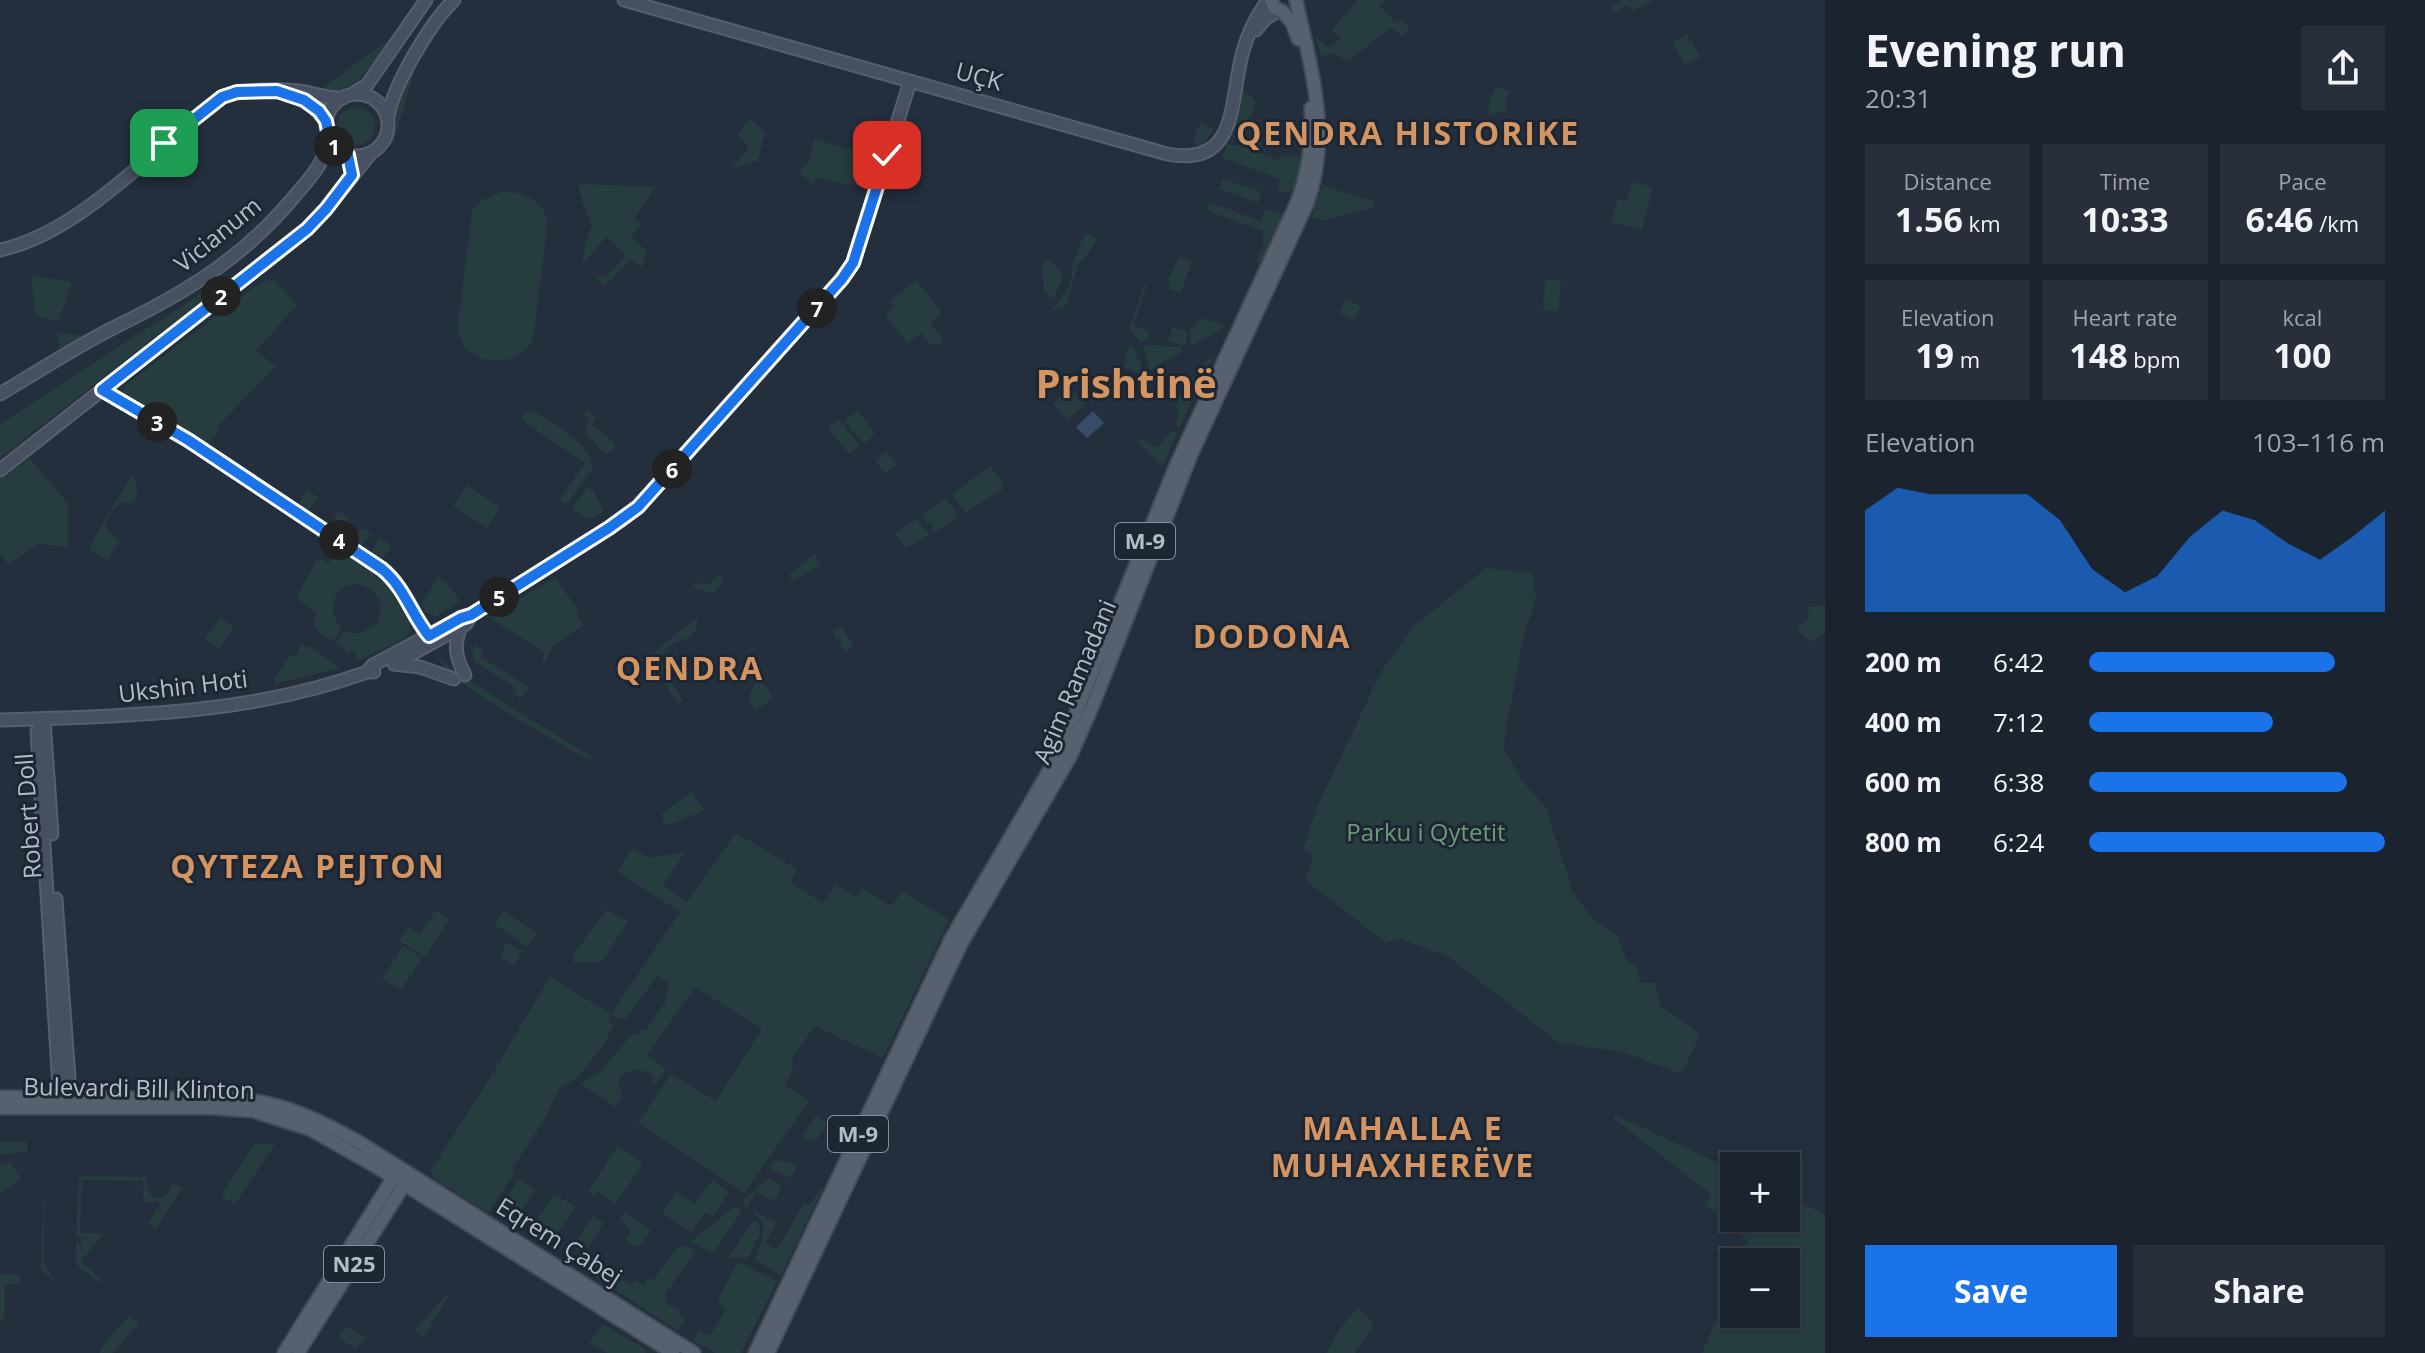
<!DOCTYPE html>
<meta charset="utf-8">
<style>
body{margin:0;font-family:"Open Sans",sans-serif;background:#282f3a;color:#f1f3f6;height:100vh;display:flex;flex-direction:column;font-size:30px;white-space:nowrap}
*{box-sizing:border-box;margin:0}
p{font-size:26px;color:#a0a4aa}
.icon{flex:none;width:44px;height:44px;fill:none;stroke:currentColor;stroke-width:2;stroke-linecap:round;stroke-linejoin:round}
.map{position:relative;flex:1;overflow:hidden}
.sheet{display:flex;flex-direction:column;background:#1b232e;width:600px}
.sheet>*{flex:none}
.tools{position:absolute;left:1720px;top:1152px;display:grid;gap:16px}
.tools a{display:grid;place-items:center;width:80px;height:80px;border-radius:0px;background:#1b232e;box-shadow:0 2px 6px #0004,0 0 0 2px #39404a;font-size:40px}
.pin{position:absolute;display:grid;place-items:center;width:68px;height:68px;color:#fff;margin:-34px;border-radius:16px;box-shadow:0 4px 12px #0006}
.km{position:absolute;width:40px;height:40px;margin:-20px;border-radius:50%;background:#222;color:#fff;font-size:22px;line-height:40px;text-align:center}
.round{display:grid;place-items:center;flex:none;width:84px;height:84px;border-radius:0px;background:#282f3a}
.summary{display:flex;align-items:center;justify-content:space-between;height:136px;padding:0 40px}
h1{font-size:44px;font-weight:700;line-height:60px}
.metrics{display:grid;grid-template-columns:repeat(3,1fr);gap:12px;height:136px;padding:8px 40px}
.metrics div{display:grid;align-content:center;border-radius:0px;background:#282f3a;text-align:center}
.metrics b{font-size:34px;font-weight:700}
.metrics small{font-size:22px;font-weight:400}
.metrics p{font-size:22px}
.chart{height:224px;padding:16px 40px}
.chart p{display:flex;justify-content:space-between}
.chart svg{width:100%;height:144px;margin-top:8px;fill:#1a73e8;opacity:.7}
.action{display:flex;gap:16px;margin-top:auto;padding:16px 40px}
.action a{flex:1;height:92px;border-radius:0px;background:#1a73e8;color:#fff;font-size:32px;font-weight:700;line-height:92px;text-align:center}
.action a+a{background:#282f3a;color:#f1f3f6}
ul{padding:0 40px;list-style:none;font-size:26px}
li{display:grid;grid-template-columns:128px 96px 1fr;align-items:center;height:60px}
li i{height:20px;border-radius:10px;background:#1a73e8}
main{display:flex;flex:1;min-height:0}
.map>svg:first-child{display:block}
.green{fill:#263c3f}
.water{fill:#394c67}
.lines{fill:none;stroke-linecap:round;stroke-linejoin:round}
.secondary-casing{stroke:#565f6c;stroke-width:15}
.primary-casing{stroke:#414a57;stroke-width:16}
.secondary{stroke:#465061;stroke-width:11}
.primary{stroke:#56606e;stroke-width:12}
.route-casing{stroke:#fff;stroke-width:16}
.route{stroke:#1a73e8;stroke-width:10}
.labels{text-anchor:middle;stroke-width:6;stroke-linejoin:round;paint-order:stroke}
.shield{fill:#1d2633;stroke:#878f9c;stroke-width:2}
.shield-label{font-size:22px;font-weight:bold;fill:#b4bcc9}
.street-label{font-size:24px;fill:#b4bcc9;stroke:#1d2633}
.park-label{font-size:24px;fill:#6b9a76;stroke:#1d2633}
.district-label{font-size:32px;font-weight:bold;letter-spacing:2px;fill:#d59563;stroke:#1d2633}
.town-label{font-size:40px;font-weight:bold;fill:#d59563;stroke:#1d2633}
</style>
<main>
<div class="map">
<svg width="1825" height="1353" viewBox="0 0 1825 1353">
<rect width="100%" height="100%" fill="#242f3e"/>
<!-- green -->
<path class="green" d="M1357 0H1385L1379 6 1395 22 1402 20 1410 29 1402 37 1391 27 1347 62 1335 53 1322 56 1314 36 1328 48 1341 38 1332 30Z
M1622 0H1654L1633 11 1628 5 1614 13 1612 6Z
M1687 34 1700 57 1685 65 1672 43Z
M385 42 387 43C372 66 356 93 324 92L325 86Z
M416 65 393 144 390 143 395 107Z
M1496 87 1511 92 1506 97V110L1489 116V102Z
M1242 92 1252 96 1256 103 1244 136 1237 139 1233 138Z
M337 126a19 19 0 1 1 38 0a19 19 0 1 1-38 0Z
M750 119 765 132 758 161 736 167 733 166 747 150 748 145 737 134Z
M1200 123 1214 129 1202 146 1193 142Z
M1258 129 1263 132 1259 153 1279 160 1281 156 1296 155 1305 159 1295 189 1286 193 1277 189 1280 179 1222 158 1227 144C1242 148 1252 144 1258 129Z
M814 139 872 156 862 187 816 178 812 185 799 171 808 162Z
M1223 179 1262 192 1258 203 1219 189Z
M1632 182 1653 187 1642 230 1611 222 1617 199 1627 202Z
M578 184 655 187 634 219 641 223 631 238 648 251 643 257 646 261 641 267 630 259 611 280 603 285 593 273 605 278 626 255 606 237 582 265 585 244 592 227 583 205Z
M1322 185 1375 202 1372 208 1325 220 1311 218Z
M502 192C523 191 542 200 548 221L533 341 526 350 507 360 483 359 466 349 457 331 472 211 482 200Z
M1209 202 1261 221 1266 209 1285 215 1262 264 1256 262 1263 246V231L1206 210Z
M1085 232 1097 239 1084 260 1079 262 1066 306 1052 310 1070 286 1073 264Z
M1179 257 1192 262 1181 293 1169 289 1171 283 1167 282Z
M1048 259 1063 274 1062 282 1052 299 1044 291 1041 265Z
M31 275 72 282 59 321 35 316Z
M1545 279 1561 281 1558 311 1543 310Z
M270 280 275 281 297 305 256 351 276 366 218 426 217 433 207 446 121 392 127 384 254 287Z
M916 280 942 313 930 323 944 341 938 346 929 343 921 333 907 343 885 314 894 307 890 301Z
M1145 284 1147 285 1134 325 1150 332 1147 339 1141 343 1129 329Z
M202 293 205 298 0 458V424Z
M1346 299 1361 307 1353 320 1339 312Z
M1201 318 1226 326 1191 346 1190 329Z
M1173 327 1187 332 1186 346 1167 342Z
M57 332 94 337 60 353Z
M1131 345 1139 356 1135 358 1136 361 1140 359 1142 375 1124 367 1127 350Z
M1149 345 1181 347 1183 351 1150 370 1143 347Z
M1213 355V357L1179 428 1176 426 1179 413 1176 408 1179 396 1192 385 1187 380 1190 376 1194 379 1202 369 1200 366Z
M1070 389 1085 404 1068 420 1053 404Z
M529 410C544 414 582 442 589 455 591 458 592 466 592 469L568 503H564L560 499 585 463 526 423 521 418Z
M588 410 597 417 592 425 616 444 613 451 605 454 586 433 585 425 589 420 584 415Z
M858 410 875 434 864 444 845 421Z
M838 419 860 446 849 454 828 428Z
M1171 430 1177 433 1163 466 1138 442 1142 439 1158 448Z
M886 451 897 465 885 474 875 460Z
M30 458 68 504V547L38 544 8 565 0 553V479Z
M990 466 1003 482V489L967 512 964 511 952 494Z
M132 475C137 485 141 494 132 503L120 502C107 520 97 526 120 541L107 560 90 549 91 543Z
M467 485 500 508 487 528 453 506Z
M588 487 593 490 603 509 602 513 589 519 574 510V505Z
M307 490 318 497 307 513 296 507Z
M946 498 958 515 957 518 934 533 932 529 933 523 926 521 921 515Z
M338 511 349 518 346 523 358 532 362 528 371 533 359 550 329 530Z
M916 519 930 535 905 548 895 534Z
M379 537 391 546 380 563 370 555Z
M338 550C361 564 426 603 406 638L359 660 355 658 357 653 351 650 349 653 335 644 344 631 358 634 377 624 381 604C365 565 313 590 341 629L333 641 320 634 314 625 316 613 296 598 318 558 329 563Z
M815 554 821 565 792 581 789 575Z
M1486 568 1533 574 1536 600 1524 633 1503 746 1522 781 1546 807 1573 893 1593 919 1618 936 1627 961 1637 967 1640 983H1655L1660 1006 1693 1028 1699 1037 1682 1074 1622 1052 1559 1043 1449 957 1399 938 1386 943 1305 880 1314 854 1303 849 1317 807 1382 670 1414 626Z
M719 575 724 580 714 594 695 588 693 582 708 585Z
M438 577 447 583 460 601 435 617 426 612 421 605Z
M555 578 579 611 576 614 584 625 553 646 545 663 542 661 544 652 488 617Z
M1825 605V633L1810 642 1796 629 1810 617 1807 607Z
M697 617C698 649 673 632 662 656L664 670 683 701 678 704 650 661 651 655Z
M220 618 234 627 219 649 205 639Z
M841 626 853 646 845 652 832 631Z
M301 644 312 648 341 668 274 684 275 678 291 654 296 656Z
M475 645 484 651 481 657 529 687 521 699 513 694 517 688 475 662 472 652Z
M435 655 458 674 592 757 588 759C551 738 455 688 435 655Z
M758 675 773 698 756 710 748 700Z
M691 792 705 810 667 826 661 815Z
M736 833 797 869 790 882 823 903 836 884 856 897 862 888 891 906 903 891 949 920 883 1058 815 1026 792 1058 793 1069 785 1084 809 1101 744 1193 638 1123 671 1074 716 1101 762 1029 695 987 647 1055 666 1069 654 1086 651 1074C638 1067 630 1070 619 1078L621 1097 616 1107 580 1083 599 1073 632 1034 638 1035 640 1029 646 1030 666 1001 669 983 657 976 625 1020 610 1015 609 1022 614 1025 602 1047 576 1079 560 1087 544 1120 513 1167 514 1174 488 1213 434 1178 431 1170 490 1078 550 977 611 1014 680 912 617 871 632 849 650 858 685 852 663 885 687 902Z
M436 910 449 919 425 957 399 941 408 927 420 934Z
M606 910 628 921 602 962 574 963V954Z
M504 911 537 933 528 947 494 924Z
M507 942 523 951 514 966 500 957Z
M403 946 422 958 401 990 382 979Z
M816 1115 828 1123 815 1142 802 1137Z
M1615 1115 1734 1170V1218H1786V1195L1825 1215V1353H1702L1734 1278V1314H1786V1262H1741L1749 1242 1705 1204 1712 1195 1614 1119Z
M0 1142H27V1152L0 1155Z
M254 1144H275L235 1204 221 1196Z
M618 1145 643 1164 613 1207V1202L598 1192 594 1196 588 1192Z
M774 1160 794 1164 796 1168 791 1178 770 1169Z
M11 1162 21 1180 0 1193V1165Z
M82 1176 147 1177C147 1191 149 1200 165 1197L173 1183 182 1188 156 1229 148 1224 161 1202H144L143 1181 82 1180 80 1233H104L81 1261 102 1280 98 1282 76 1264V1241L79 1242 81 1249V1236L76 1237 79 1178Z
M768 1178 782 1187 774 1201 756 1192 747 1207 743 1204 744 1200Z
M44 1179V1263L59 1287 41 1269Z
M519 1179 535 1190 521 1211 506 1200Z
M712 1180 729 1192 713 1216 706 1212 692 1233 662 1213 676 1192 695 1204Z
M821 1187 823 1188 781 1275 754 1259 761 1243 764 1223 753 1213 755 1211 776 1223 765 1243 777 1250 804 1203 810 1205Z
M554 1194 576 1207 557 1234 537 1220Z
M735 1206 742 1211 713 1253 690 1242Z
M624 1212 651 1230 639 1247 625 1241 631 1229 619 1220Z
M593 1216 604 1223 584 1253 572 1246Z
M754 1220 759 1223 760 1234 748 1258H728Z
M680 1245 696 1250 666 1293 667 1304 679 1310 680 1316 686 1319 678 1331 583 1269 589 1258 631 1285 635 1280 644 1285 648 1279 652 1281Z
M738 1262 777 1281 741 1353H715L693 1340 699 1331 710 1336 725 1311 718 1299Z
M0 1275H19V1284L5 1285V1316L0 1323Z
M449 1293 450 1294 424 1337 414 1330Z
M1358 1307 1374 1324 1355 1353H1327L1338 1331Z
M130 1316 139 1323 113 1353H99L105 1342Z
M603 1324 645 1349 646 1353H608L589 1343Z
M346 1326 366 1338 355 1349 338 1337Z"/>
<!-- water -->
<path class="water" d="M1093 411 1104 423 1087 438 1076 427Z"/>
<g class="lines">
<!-- secondary casing -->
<g class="secondary-casing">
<path id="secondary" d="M624 0 1167 154C1240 168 1229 100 1243 51 1248 33 1257 15 1268 0
M1256 30 1266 18 1279 11
M354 93 367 85 426 0
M326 125a31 31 0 1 1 62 0a31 31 0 1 1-62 0Z
M289 94 311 104 326 121
M388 117C393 85 431 22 454 0
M0 250C81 233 157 145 222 97 244 89 276 88 299 91 314 93 327 99 343 98
M102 390 188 440 382 569C405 588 415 616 431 640
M0 394C39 371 77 346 117 326 189 291 247 255 298 192 313 175 329 157 327 133
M0 470 307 229 326 209 371 153
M461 627C453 645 456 658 465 675
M394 664 466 624 470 617
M394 664 420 667 454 679
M367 672 373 665 461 618 471 615 620 521 638 507 842 279 853 263 858 247 910 82
M43 719 37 732 60 1104
M0 720C124 716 249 715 367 672H374
M44 720 52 834
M56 899 71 1106"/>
</g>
<!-- primary casing -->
<g class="primary-casing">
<path id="primary" d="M1271 0 1275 8 1282 11
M1282 11 1292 23 1298 39
M0 1097 237 1099C283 1102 322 1121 362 1144L694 1353
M0 1108H214L253 1111 310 1129 375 1166 673 1353
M284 1353 398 1170
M298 1353 407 1180
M755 1353 951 939 1060 752 1177 463 1298 200C1309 170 1313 141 1311 108
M768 1353 961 944 1070 757 1093 705 1191 455 1307 204C1332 135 1311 69 1296 0"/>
</g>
<!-- secondary -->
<use href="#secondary" class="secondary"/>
<!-- primary -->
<use href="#primary" class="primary"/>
</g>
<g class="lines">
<!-- route casing -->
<g class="route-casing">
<path id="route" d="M164 143 222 97 237 92 277 91 304 100 319 111 326 121 330 141 348 155 352 175 326 209 307 229 102 390 188 440 382 569C405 588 411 614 429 636L461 618 471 615 609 528 638 507 842 279 853 263 887 155"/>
</g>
<!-- route -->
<use href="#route" class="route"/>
</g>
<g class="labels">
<!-- shield labels -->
<g class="shield">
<rect x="1115" y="523" width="60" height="36" rx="6"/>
<rect x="828" y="1116" width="60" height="36" rx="6"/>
<rect x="324" y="1246" width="60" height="36" rx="6"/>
</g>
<g class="shield-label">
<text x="1145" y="549">M-9</text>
<text x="858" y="1142">M-9</text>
<text x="354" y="1272">N25</text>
</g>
<!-- street labels -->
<g class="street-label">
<text transform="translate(979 77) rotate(15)" y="8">UÇK</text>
<text transform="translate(218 235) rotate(-39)" y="8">Vicianum</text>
<text transform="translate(1075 682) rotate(-67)" y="8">Agim Ramadani</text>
<text transform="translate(183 687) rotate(-7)" y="8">Ukshin Hoti</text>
<text transform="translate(29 816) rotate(-94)" y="8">Robert Doll</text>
<text transform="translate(139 1089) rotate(1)" y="8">Bulevardi Bill Klinton</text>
<text transform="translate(559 1242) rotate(32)" y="8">Eqrem Çabej</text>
</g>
<!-- park labels -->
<g class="park-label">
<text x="1426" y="841">Parku i Qytetit</text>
</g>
<!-- district labels -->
<g class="district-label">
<text x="1408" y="145">QENDRA HISTORIKE</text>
<text x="1272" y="648">DODONA</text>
<text x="690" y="680">QENDRA</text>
<text x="308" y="878">QYTEZA PEJTON</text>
<text x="1403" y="1140">MAHALLA E<tspan x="1403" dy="37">MUHAXHERËVE</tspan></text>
</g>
<!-- town labels -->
<g class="town-label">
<text x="1126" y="398">Prishtinë</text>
</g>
</g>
</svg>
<div class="tools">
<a>+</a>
<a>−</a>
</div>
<div class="pin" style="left:164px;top:143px;background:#1e9e55"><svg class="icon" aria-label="arrive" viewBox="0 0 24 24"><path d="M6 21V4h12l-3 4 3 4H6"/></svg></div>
<div class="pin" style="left:887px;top:155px;background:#d93025"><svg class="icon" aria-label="check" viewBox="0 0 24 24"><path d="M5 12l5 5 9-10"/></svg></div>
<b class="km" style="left:334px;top:146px">1</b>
<b class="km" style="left:221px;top:296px">2</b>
<b class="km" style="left:157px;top:422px">3</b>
<b class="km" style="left:339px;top:540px">4</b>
<b class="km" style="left:499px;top:597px">5</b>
<b class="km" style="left:672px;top:469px">6</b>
<b class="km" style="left:817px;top:308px">7</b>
</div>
<section class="sheet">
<div class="summary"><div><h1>Evening run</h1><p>20:31</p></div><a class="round"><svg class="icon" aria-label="share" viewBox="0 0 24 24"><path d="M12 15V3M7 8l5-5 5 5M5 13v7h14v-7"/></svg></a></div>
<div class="metrics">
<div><p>Distance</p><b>1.56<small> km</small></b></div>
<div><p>Time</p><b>10:33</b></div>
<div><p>Pace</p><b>6:46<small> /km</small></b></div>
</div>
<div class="metrics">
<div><p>Elevation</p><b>19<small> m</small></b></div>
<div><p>Heart rate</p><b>148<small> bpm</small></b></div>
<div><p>kcal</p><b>100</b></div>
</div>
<div class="chart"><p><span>Elevation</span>103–116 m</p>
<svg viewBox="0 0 160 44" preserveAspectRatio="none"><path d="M0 44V13L10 6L20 8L30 8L40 8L50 8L60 16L70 31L80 38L90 33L100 21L110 13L120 16L130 23L140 28L150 21L160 13V44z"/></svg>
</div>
<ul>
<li><b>200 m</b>6:42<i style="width:83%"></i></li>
<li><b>400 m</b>7:12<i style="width:62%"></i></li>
<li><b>600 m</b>6:38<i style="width:87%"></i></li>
<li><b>800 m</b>6:24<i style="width:100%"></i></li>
</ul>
<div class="action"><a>Save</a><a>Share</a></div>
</section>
</main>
